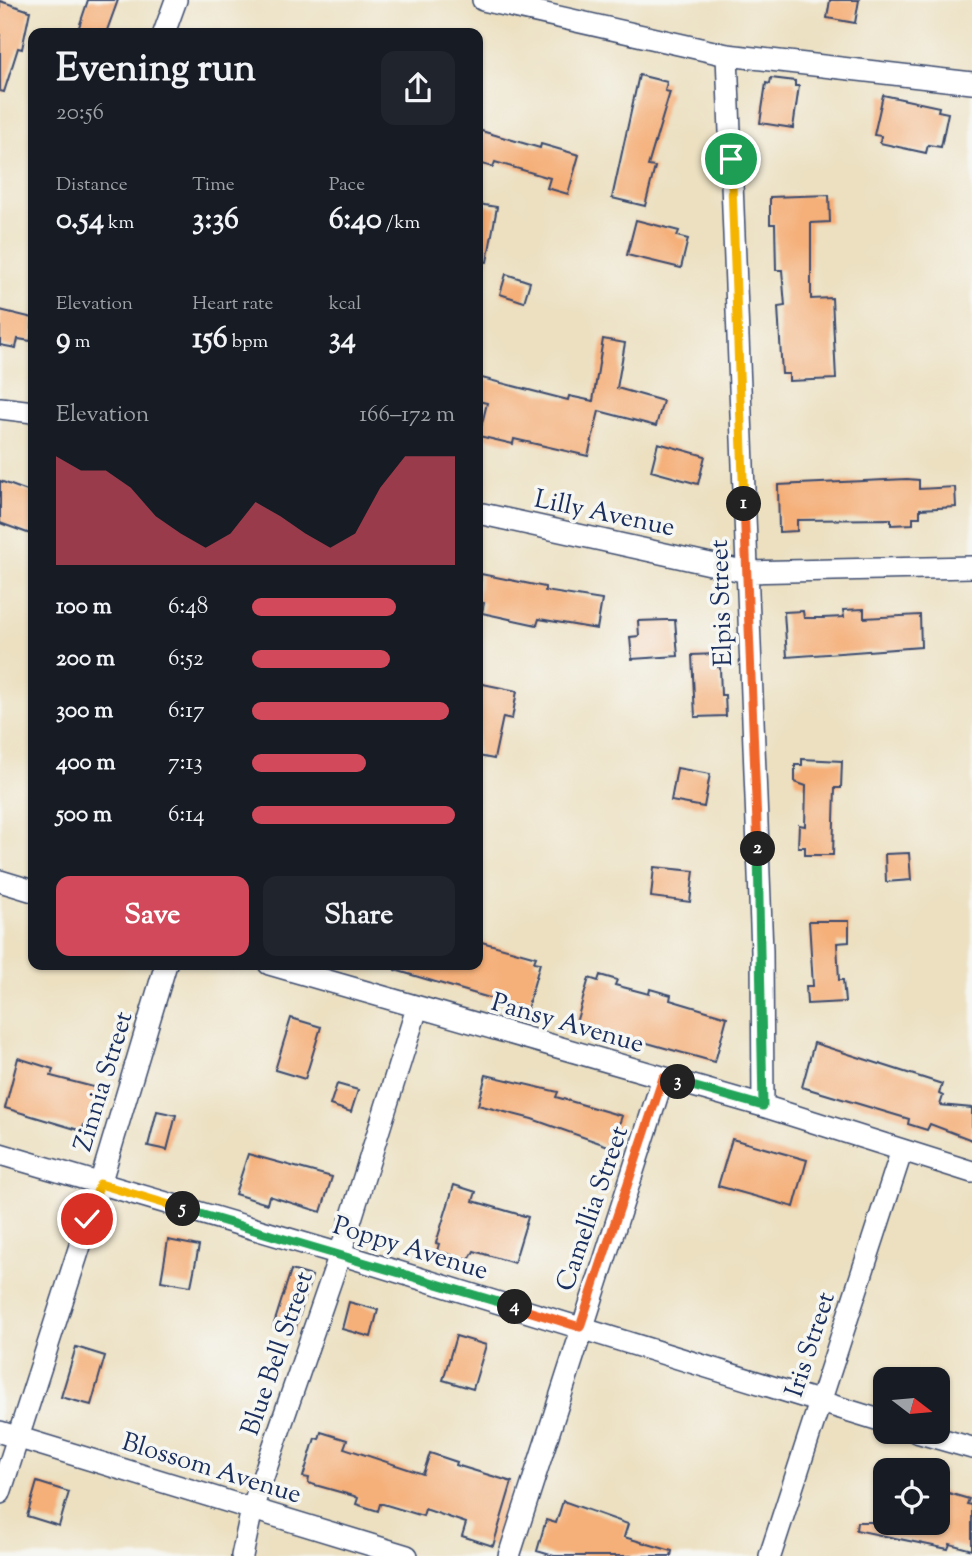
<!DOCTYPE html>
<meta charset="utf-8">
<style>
body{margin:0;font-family:"Sorts Mill Goudy",serif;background:#20242c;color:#f1f3f6;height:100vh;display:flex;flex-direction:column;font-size:26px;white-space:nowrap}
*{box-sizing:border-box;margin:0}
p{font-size:23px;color:#9ea1a6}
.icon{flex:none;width:38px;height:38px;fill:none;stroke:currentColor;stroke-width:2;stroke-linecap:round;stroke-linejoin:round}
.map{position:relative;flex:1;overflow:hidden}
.details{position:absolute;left:28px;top:28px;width:455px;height:942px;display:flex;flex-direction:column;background:#171b24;border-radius:14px;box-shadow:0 2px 5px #0004}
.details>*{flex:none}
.needle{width:46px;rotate:106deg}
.controls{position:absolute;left:873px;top:1367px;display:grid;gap:14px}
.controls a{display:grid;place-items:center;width:77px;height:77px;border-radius:14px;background:#171b24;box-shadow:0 2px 5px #0004;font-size:35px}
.pin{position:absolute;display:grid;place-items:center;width:60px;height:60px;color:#fff;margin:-30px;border:4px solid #fff;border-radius:50%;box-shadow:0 2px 7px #0007}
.km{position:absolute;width:35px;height:35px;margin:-18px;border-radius:50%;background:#222;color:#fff;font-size:19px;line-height:35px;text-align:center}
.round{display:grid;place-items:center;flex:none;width:74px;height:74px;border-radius:14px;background:#20242c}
.head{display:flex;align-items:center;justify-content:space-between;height:119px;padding:0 28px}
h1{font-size:38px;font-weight:700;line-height:52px}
.figures{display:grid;grid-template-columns:repeat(3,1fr);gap:10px;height:119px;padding:7px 28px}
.figures div{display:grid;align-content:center}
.figures b{font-size:30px;font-weight:700}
.figures small{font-size:19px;font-weight:400}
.figures p{font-size:19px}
.chart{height:196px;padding:14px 28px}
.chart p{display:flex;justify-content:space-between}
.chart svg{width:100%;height:126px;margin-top:7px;fill:#d1495b;opacity:.7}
.button{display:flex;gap:14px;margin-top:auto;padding:14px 28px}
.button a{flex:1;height:80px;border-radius:14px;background:#d1495b;color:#fff;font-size:28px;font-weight:700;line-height:80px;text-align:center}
.button a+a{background:#20242c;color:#f1f3f6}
ul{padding:0 28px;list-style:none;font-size:23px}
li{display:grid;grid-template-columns:112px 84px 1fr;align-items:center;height:52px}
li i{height:18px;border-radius:9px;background:#d1495b}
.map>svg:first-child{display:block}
.building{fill:#f5af78}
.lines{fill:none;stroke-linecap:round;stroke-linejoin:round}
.minor-casing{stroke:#3a4a6d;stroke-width:24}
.minor{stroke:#fff;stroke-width:21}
.split-1-casing{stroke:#fff;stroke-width:14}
.split-2-casing{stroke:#fff;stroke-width:14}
.split-3-casing{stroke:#fff;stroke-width:14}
.split-4-casing{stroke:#fff;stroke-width:14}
.split-5-casing{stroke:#fff;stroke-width:14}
.split-6-casing{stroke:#fff;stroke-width:14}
.split-1{stroke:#f5b400;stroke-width:9}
.split-2{stroke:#f0652b;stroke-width:9}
.split-3{stroke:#22a559;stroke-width:9}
.split-4{stroke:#f0652b;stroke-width:9}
.split-5{stroke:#22a559;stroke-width:9}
.split-6{stroke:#f5b400;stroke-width:9}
.labels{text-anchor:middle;stroke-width:7;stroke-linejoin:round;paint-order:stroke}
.street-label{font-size:26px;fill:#1b2f5e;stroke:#f6f6f2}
</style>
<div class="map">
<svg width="972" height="1556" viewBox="0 0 972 1556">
<rect width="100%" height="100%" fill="#f6f6f2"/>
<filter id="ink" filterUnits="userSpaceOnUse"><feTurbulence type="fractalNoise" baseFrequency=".0143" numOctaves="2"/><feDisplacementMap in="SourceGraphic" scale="14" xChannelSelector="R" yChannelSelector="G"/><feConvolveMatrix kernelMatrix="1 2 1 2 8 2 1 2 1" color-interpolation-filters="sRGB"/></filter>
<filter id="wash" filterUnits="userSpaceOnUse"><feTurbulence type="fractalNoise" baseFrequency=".00686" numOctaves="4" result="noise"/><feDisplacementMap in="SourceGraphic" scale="28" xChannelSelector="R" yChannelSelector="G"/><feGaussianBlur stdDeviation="1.57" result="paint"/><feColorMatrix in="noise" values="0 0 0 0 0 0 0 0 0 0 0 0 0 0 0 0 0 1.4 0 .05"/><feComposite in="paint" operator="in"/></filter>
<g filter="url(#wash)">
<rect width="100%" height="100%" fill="#ece0c1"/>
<g id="blocks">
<!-- building -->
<path class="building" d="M88 0H118L106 33H77Z
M830 0H859L855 23 827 18Z
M0 1 30 11 22 49 18 48 4 92 0 91Z
M639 75 667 82 665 91 670 92 648 166 655 167 645 206 612 198Z
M771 78 795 81V86H799L793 128 760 123 766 83 770 84Z
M883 95 939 107 938 111 948 113 941 147 928 145 926 153 880 143 881 136 874 135Z
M478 130 540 148 541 144 579 155 568 194 547 188 550 178 495 162 493 167 478 163Z
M829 195 830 222 811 223V299L832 298 836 379 789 381V374H782L778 307 785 306 782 270H776L775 224H770V197Z
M478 204 497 207 487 262 478 261Z
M636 220 679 231 677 236 688 239 681 268 627 255Z
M506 274 530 282 524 302 500 294Z
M0 310 33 318 31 341 18 339 16 348 0 345Z
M603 339 625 343 617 388 663 401 656 426 599 411 588 456 514 439 513 444 479 436 487 403 478 401V377L568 400 569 396 593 401Z
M658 443 705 456 698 484 651 471Z
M907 479 919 480V489L955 487 956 507 920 509V517H913V524L891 525V519L797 520V531L779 532 778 485Z
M0 481 33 493V535L0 523Z
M481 574 545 587V591L602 600 597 629 539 619 537 625 482 613 484 603 478 602Z
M864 609V618L920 615 921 647 787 657 784 612 803 611 804 618H822L844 617 843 610Z
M667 620H675L678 656 632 659 630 637 639 636 638 621Z
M716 654 717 667H720L721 695H725L726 716 695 717 692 655Z
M478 683 517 691 512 719 503 717 494 759 478 756Z
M802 759 842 761 841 788H835L833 855H805V847H798L799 825 805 826 806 786 795 782V765H802Z
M677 768 710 774 704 807 671 801Z
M909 853 911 880 886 882 885 854Z
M654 867 694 871 690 902 651 897Z
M809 921H849V942L837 943 839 980H843L845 1002 807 1004 806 986H813Z
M478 941 536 957 534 962 540 963 527 1009 395 970 396 964H478Z
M600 975 617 980 615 985 649 994 650 989 671 995 670 1000 727 1017 715 1062 576 1023 589 978 598 981Z
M291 1018 321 1027 305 1079 275 1070Z
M814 1043 942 1084 939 1094 943 1096 940 1105 972 1108V1140L930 1124 927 1130 908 1124 909 1119 802 1087Z
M18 1058 53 1069 51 1076 101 1089 90 1127 84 1125 82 1131 5 1108Z
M486 1075 558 1092 556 1097 622 1116 611 1147 532 1119 478 1105Z
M337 1084 358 1090 351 1112 330 1105Z
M157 1111 176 1115 167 1150 148 1146Z
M732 1139 807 1160 794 1207 718 1186Z
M248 1154 332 1177 321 1212 269 1196 267 1204 235 1194Z
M454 1185 476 1192 473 1201 528 1217 514 1263 474 1251 469 1260 437 1251 439 1244 436 1243Z
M168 1240 199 1246 191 1286 161 1281Z
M291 1270 312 1276 294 1333 273 1327Z
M349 1302 378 1310 371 1337 342 1329Z
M456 1336 486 1345 473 1389 443 1380Z
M76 1347 105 1356 91 1405 61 1397Z
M321 1432 347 1440 344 1448 423 1474 430 1453 457 1462 456 1465 512 1482 493 1546 462 1536 466 1523 425 1509 423 1516 383 1504H380L378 1511 356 1504 358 1498 354 1496 308 1483 309 1478 303 1477 315 1438 319 1439Z
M37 1482 69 1492 59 1526 27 1516Z
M938 1490 969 1499 967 1504 972 1505V1550L950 1544 948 1549 856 1530 857 1522H938Z
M563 1501 628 1524 624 1537 672 1551 671 1556H554L537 1551 546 1520 556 1523Z"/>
</g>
</g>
<g filter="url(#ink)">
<use href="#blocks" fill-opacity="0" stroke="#3a4a6d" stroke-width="2"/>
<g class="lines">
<!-- minor casing -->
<g class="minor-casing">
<path id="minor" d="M483 0 727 55 972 83
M164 33 176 0
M727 55 762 951 763 1106
M0 408 33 412
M478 513 747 572 972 567
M0 881 33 891
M269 964 763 1106 972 1172
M0 1154 340 1254 886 1422
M0 1432 407 1556
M916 1432 972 1448
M0 1493 100 1184 166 964
M242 1556 252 1509 340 1254 417 1008
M509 1556 663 1078
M770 1556 902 1150"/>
</g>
<!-- minor -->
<use href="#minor" class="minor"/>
</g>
</g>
<g class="lines" filter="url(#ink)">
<!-- split-1 casing -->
<g class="split-1-casing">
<path id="split-1" d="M731 159 744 504"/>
</g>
<!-- split-2 casing -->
<g class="split-2-casing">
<path id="split-2" d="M744 504 758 849"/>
</g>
<!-- split-3 casing -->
<g class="split-3-casing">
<path id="split-3" d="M678 1082 763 1106 758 849"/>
</g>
<!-- split-4 casing -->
<g class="split-4-casing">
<path id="split-4" d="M515 1307 580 1327 663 1078 678 1082"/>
</g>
<!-- split-5 casing -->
<g class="split-5-casing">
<path id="split-5" d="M183 1209 515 1307"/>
</g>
<!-- split-6 casing -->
<g class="split-6-casing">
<path id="split-6" d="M87 1219 100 1184 183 1209"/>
</g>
<!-- split-1 -->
<use href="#split-1" class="split-1"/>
<!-- split-2 -->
<use href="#split-2" class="split-2"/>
<!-- split-3 -->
<use href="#split-3" class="split-3"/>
<!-- split-4 -->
<use href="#split-4" class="split-4"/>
<!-- split-5 -->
<use href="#split-5" class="split-5"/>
<!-- split-6 -->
<use href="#split-6" class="split-6"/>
</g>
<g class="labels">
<!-- street labels -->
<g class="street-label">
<text transform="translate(605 512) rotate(12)" y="9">Lilly Avenue</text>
<text transform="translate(720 603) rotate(-92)" y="9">Elpis Street</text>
<text transform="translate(568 1022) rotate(16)" y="9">Pansy Avenue</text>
<text transform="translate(102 1081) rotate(-73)" y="9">Zinnia Street</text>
<text transform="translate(591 1208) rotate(-71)" y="9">Camellia Street</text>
<text transform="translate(411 1247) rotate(17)" y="9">Poppy Avenue</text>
<text transform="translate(809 1344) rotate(-72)" y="9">Iris Street</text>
<text transform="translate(276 1353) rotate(-71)" y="9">Blue Bell Street</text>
<text transform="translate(212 1467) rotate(17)" y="9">Blossom Avenue</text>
</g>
</g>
</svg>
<div class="controls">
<a><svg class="needle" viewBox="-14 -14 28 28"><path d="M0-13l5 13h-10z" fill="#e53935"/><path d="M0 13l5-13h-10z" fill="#9ea1a6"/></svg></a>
<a><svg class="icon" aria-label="locate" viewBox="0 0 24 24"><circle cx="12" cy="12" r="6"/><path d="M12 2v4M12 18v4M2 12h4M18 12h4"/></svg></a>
</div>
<div class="pin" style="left:731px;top:159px;background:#1e9e55"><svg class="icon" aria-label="arrive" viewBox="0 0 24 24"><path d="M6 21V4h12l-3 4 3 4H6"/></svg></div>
<div class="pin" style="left:87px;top:1219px;background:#d93025"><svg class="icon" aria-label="check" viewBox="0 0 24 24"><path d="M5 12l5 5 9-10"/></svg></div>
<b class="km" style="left:744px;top:504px">1</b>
<b class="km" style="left:758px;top:849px">2</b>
<b class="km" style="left:678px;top:1082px">3</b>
<b class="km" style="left:515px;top:1307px">4</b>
<b class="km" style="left:183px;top:1209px">5</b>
<section class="details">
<div class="head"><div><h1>Evening run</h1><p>20:56</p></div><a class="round"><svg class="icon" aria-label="share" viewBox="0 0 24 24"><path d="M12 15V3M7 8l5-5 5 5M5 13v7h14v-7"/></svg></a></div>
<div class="figures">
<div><p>Distance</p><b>0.54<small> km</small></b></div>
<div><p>Time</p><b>3:36</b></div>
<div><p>Pace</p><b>6:40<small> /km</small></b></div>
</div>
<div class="figures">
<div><p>Elevation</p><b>9<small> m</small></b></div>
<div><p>Heart rate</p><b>156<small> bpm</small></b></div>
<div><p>kcal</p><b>34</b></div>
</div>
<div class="chart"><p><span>Elevation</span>166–172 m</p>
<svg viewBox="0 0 160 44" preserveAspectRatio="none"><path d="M0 44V6L10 11L20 11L30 17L40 27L50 33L60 38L70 33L80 22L90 27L100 33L110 38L120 33L130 17L140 6L150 6L160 6V44z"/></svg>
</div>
<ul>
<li><b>100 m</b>6:48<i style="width:71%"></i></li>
<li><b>200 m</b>6:52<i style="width:68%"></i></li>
<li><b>300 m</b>6:17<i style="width:97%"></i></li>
<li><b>400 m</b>7:13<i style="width:56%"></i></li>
<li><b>500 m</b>6:14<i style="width:100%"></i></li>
</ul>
<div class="button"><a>Save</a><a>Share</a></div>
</section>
</div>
